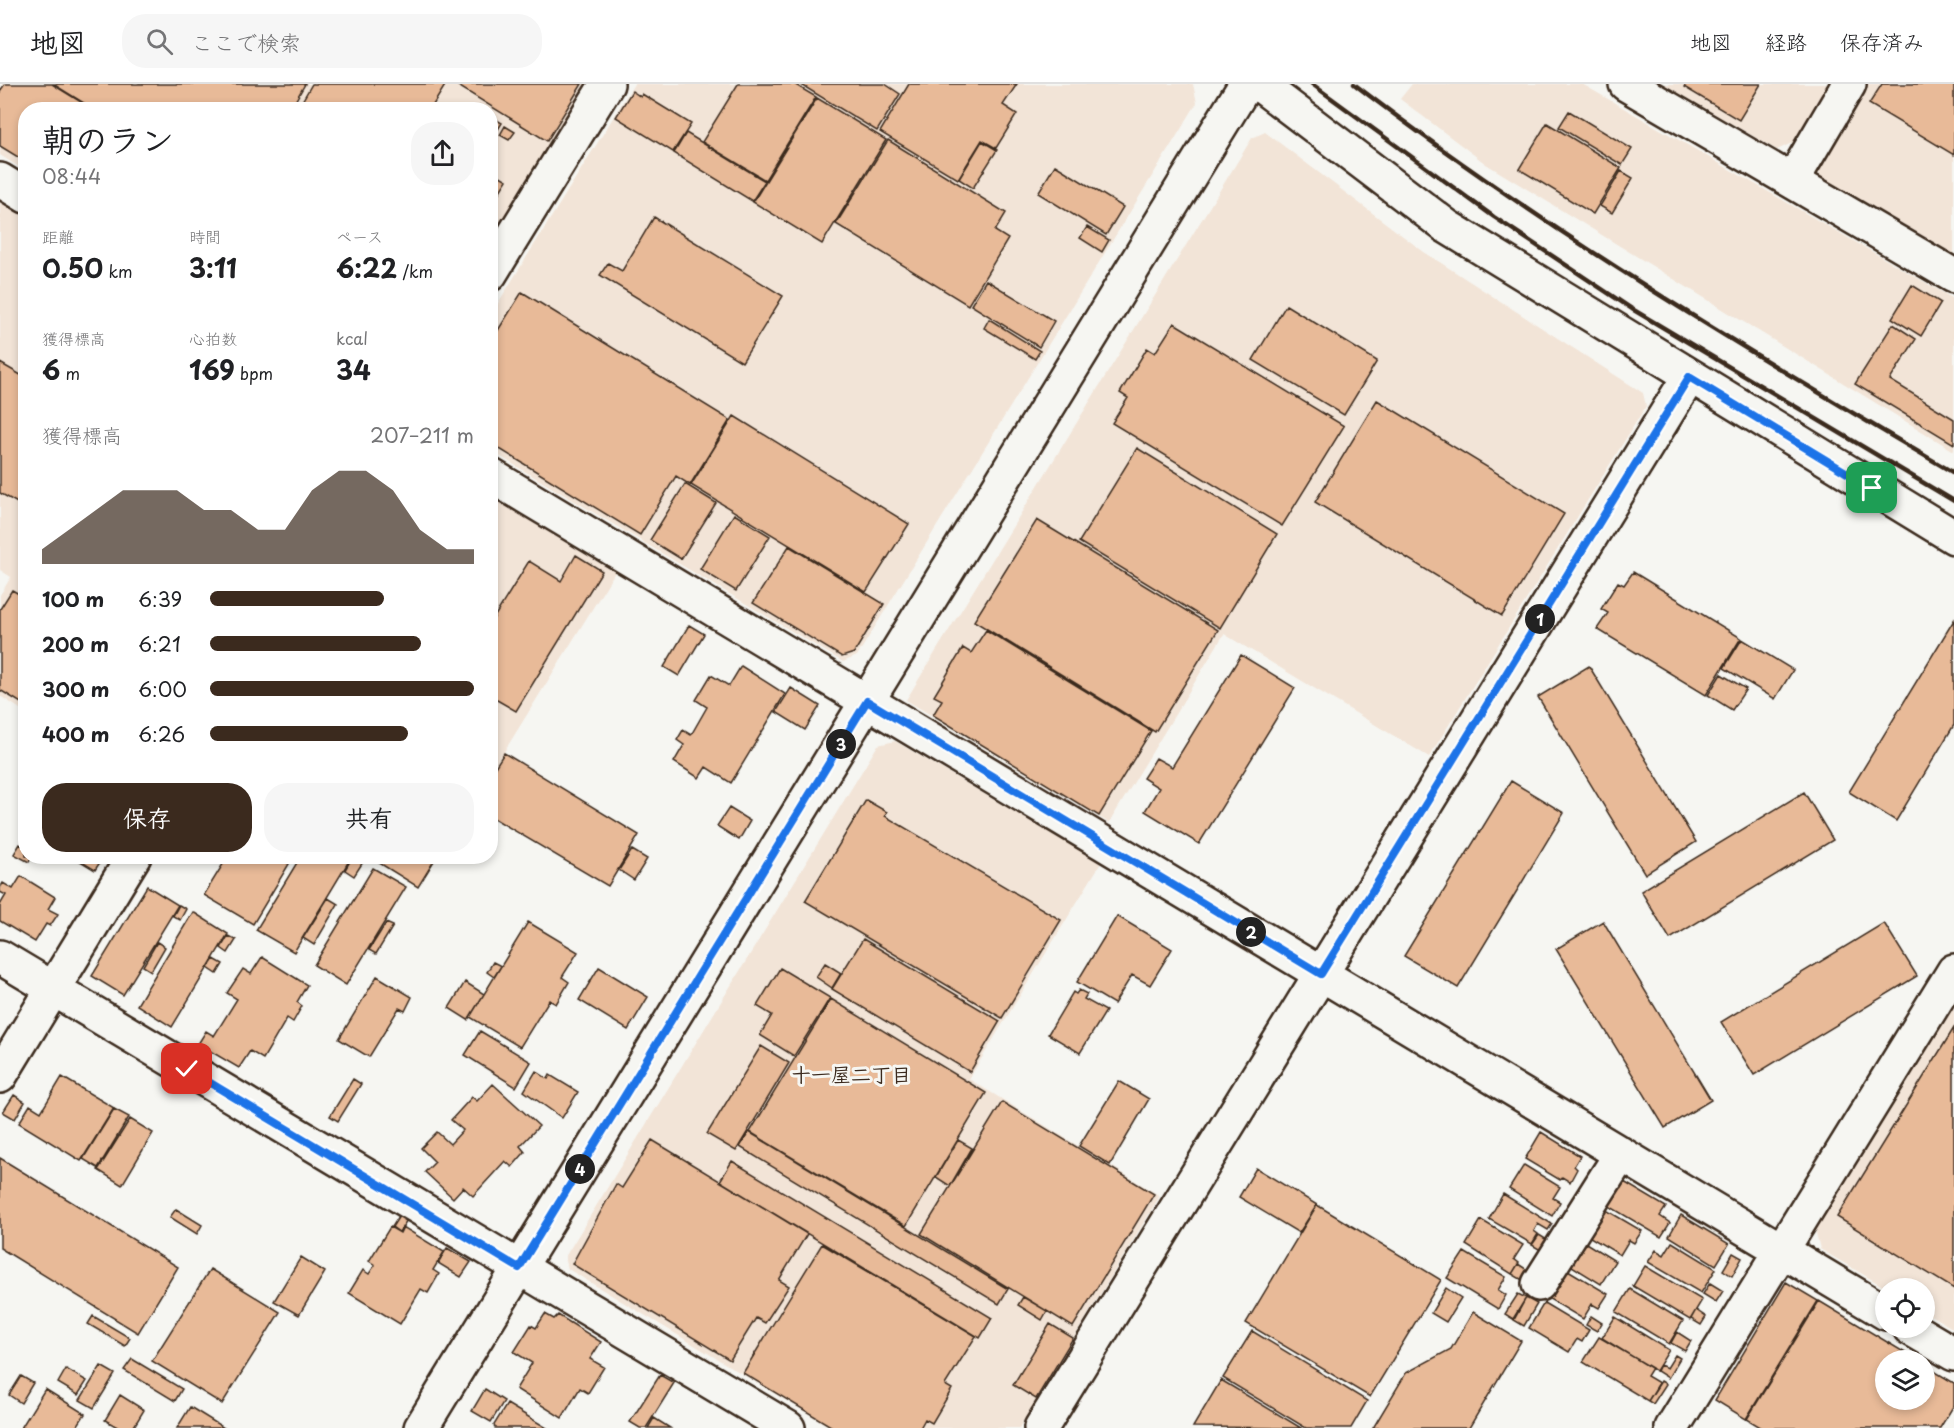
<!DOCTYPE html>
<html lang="ja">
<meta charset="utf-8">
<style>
body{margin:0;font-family:"Playpen Sans","Klee One",sans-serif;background:#f6f6f6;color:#202124;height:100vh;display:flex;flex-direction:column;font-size:22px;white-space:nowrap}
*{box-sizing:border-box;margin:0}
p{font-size:20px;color:#757577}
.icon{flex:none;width:33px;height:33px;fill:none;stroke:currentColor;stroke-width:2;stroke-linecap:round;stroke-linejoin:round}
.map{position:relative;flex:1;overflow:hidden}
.details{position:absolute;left:18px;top:18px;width:480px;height:762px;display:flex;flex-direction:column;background:#fff;border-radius:24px;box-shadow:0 3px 9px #0003}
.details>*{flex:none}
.fabs{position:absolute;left:1875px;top:1194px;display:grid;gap:12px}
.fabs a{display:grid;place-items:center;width:60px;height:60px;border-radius:50%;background:#fff;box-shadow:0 3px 9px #0003;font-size:30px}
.pin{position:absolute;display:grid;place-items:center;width:51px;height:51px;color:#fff;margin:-26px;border-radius:12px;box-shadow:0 3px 9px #0006}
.km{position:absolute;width:30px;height:30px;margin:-15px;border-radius:50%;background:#222;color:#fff;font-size:16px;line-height:30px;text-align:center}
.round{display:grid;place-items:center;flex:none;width:63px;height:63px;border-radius:24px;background:#f6f6f6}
.overview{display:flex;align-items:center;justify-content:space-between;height:102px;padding:0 24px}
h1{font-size:33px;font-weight:700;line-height:45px}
.metrics{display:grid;grid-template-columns:repeat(3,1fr);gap:9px;height:102px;padding:6px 24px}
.metrics div{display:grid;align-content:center}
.metrics b{font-size:26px;font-weight:700}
.metrics small{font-size:16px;font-weight:400}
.metrics p{font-size:16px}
.chart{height:168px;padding:12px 24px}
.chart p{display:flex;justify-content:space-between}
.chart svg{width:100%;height:108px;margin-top:6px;fill:#3b2a1e;opacity:.7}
.primary-button{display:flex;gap:12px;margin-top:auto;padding:12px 24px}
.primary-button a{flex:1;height:69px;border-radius:24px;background:#3b2a1e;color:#fff;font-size:24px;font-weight:700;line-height:69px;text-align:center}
.primary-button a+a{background:#f6f6f6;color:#202124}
ul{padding:0 24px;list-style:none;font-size:20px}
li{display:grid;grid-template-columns:96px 72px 1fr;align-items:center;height:45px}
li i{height:15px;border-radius:8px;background:#3b2a1e}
header{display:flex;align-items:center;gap:36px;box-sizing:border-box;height:84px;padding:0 30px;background:#fff;border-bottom:2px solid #e0e0e0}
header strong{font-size:28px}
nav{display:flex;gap:33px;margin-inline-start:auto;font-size:21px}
.search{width:420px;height:54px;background:#f6f6f6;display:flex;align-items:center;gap:15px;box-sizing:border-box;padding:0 21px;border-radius:24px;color:#757577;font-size:22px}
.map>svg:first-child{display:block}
.built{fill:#f2e4d7}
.building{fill:#e8ba98;stroke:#3b2a1e;stroke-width:1.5}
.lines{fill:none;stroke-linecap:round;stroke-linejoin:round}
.minor-casing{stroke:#3b2a1e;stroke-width:38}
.minor{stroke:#f6f6f2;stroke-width:33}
.rail{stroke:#3b2a1e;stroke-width:4.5}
.route-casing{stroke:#fff;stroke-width:12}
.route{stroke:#1a73e8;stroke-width:8}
.labels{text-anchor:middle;stroke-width:6;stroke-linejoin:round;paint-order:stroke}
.neighbourhood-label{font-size:20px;font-weight:bold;fill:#3b2a1e;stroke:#f6f6f2}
</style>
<header>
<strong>地図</strong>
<div class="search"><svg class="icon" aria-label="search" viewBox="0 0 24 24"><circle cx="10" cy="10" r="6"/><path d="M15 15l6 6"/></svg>ここで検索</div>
<nav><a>地図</a><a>経路</a><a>保存済み</a></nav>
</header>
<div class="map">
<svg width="1954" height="1344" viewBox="0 0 1954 1344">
<rect width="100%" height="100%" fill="#f6f6f2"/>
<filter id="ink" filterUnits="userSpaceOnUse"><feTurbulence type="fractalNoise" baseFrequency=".0167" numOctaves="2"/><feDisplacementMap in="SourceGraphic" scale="12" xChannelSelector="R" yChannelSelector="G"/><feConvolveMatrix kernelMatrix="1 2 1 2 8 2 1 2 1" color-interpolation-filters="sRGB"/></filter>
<g filter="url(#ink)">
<!-- built -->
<path class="built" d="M2 0H587L491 157 490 26H26L25 87 0 71Z
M634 0H1193L1197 19 857 572 843 578 491 367 490 232Z
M1412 0H1582L1954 215V367L1486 80 1400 15Z
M1663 0H1830L1794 58 1777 66Z
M1863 0H1954V170L1820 92 1816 77Z
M1265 48 1424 168 1643 309 1646 322 1429 673 1224 550 1109 739 906 616 1252 54Z
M0 118 26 133 25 628 0 612V511L11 493 0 486Z
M491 413 615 488 491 689Z
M895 657 1101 779 969 995 1160 1112 1019 1344H832L568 1185 565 1173 878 661Z
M1954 918V1245L1925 1228 1924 1204H1886L1820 1165 1815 1145Z"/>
<!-- building -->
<path class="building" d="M5 0H52L94 26H26V78L0 62V7Z
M53 0H305L290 26H95Z
M312 0H446L430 26H297Z
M455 0H582L547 57Z
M738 0H794L816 13 765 96 702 58Z
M800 0H885L900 10 877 47Z
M909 0H1017L1003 21 1017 30 996 64 982 56 958 95 880 48Z
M1686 0H1761L1739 36 1684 3Z
M1882 0H1954V71L1869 20Z
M632 7 641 13 642 10 691 40 673 68 616 33Z
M817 14 886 56 822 160 753 118Z
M1569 27 1632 65 1622 81 1559 43Z
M490 32 502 39 490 58Z
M1547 39 1621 84 1593 130 1519 85Z
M505 42 515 48 509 56 500 51Z
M686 49 765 97 752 117 674 69Z
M888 56 1006 129 995 147 1008 155 968 221 836 140Z
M982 57 997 66 973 104 959 95Z
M1055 81 1123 123 1106 151 1038 109Z
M490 86 507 96 490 123Z
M1621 87 1633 94 1612 129 1600 122Z
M654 133 783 212 742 278 600 191 608 179 622 187Z
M1087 143 1109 156 1102 168 1080 154Z
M986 196 1054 237 1039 263 971 221Z
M1912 201 1941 219 1921 252 1892 234Z
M522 208 730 336 690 401 676 392 640 451 490 359V259Z
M1286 221 1377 277 1344 331 1253 276Z
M989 235 1040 267 1035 275 984 244Z
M1174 239 1344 342 1282 442 1112 339 1128 314 1120 309 1147 264 1155 269Z
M1893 240 1916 255 1890 296 1954 335V360L1855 300Z
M0 279 26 294V424L0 409Z
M1377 316 1564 430 1502 532 1315 418Z
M734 332 909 440 866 508 691 401Z
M1137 364 1277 450 1220 544 1079 458Z
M685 400 716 419 681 475 650 456Z
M734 430 770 452 736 507 700 485Z
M1037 436 1218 546 1155 648 974 537Z
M789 462 884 520 854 569 842 573 753 519Z
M576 471 602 487 516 627 490 612V540L529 477 561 497Z
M1633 488 1741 554 1706 611 1597 545 1608 529 1601 525 1618 498 1624 501Z
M12 506 26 514V622L0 606V525Z
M1954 536V641L1896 737 1849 708Z
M689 541 704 550 679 592 664 583Z
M986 546 1151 647 1099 732 933 631 942 616 934 612 963 564 971 569Z
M1742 555 1793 586 1775 615 1724 584Z
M1241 571 1295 604 1199 760 1145 727 1159 704 1143 694 1156 674 1172 683Z
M741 582 785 610 731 699 706 683 699 694 674 678 684 661 677 656 683 646 691 651 707 623 696 616 711 591 729 602Z
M1589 582 1696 758 1645 790 1538 613Z
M1721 590 1746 605 1732 626 1708 611Z
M791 604 820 622 805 646 776 628Z
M504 669 639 751 608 802 490 732V691Z
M1511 697 1564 729 1458 904 1404 872Z
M1804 708 1833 756 1670 855 1641 807Z
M866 716 887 728 885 732 1061 836 1002 934 805 817Z
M729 724 750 737 739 756 717 742Z
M20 760 26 763V772H32L29 778 14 770Z
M632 766 647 775 634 796 619 786Z
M72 772H104L95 786Z
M228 772H277L289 780 253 840 204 811Z
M301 772H352L294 868 256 846Z
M353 772 363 778 354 792 345 786Z
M368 772H437L418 803Z
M373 784 406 803 346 901 314 881Z
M21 792 55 813 48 825 58 830 50 842 46 840 35 858 0 837V821L6 811 0 808V804L3 799 13 805Z
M147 802 178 821 123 911 92 892Z
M328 814 338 820 314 861 303 854Z
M179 821 186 825 180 836 173 832Z
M193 828 228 850 172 943 137 921Z
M1117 832 1172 865 1150 901 1132 891 1114 920 1077 898Z
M1603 837 1711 1016 1665 1044 1556 865Z
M528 838 578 868 562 893 569 898 556 920 549 916 520 963 470 933Z
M386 839 393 842 376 870 369 866Z
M1884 839 1917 892 1754 991 1721 938Z
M228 852 236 856 228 869 221 864Z
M863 855 1000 937 970 988 832 905Z
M157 858 165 863 151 887 143 882Z
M262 873 307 901 297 918 302 922 293 938 287 934 263 975 250 967 239 984 198 960 206 947 214 952 237 915 227 909 243 885 251 890Z
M214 875 223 880 217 890 208 884Z
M493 878 501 882 494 893 487 888Z
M825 879 841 889 832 904 816 893Z
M599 883 648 913 628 946 579 916Z
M780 884 830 914 794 972 760 951 772 931 757 922Z
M377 892 412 913 405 927 399 924 369 973 339 955Z
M465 898 484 910 468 936 449 924Z
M1079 906 1087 910 1084 915 1106 927 1080 969 1048 950 1073 908 1076 910Z
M831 915 986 1009 906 1142 750 1048Z
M1954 944V1205L1837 1133Z
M480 947 531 978 516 1003 465 971Z
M761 962 789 979 736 1067 707 1050Z
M536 987 548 995 550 991 578 1008 562 1034 524 1007Z
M62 993 114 1024 81 1077 19 1039 30 1021 41 1028Z
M353 995 361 1000 338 1037 330 1032Z
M1119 997 1149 1015 1110 1081 1079 1062Z
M493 1000 539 1042 520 1062 525 1068 512 1083 505 1077 473 1112 463 1103 453 1114 425 1088 435 1078 421 1064 437 1048 450 1060 463 1046 451 1036 472 1013 477 1017Z
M14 1011 25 1018 15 1035 3 1028Z
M1002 1018 1154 1110 1073 1243 921 1150Z
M114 1025 129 1033 98 1084 83 1075Z
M130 1035 153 1049 122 1101 98 1086Z
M749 1048 1008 1205 999 1220 740 1063Z
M1541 1048 1580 1072 1574 1082 1577 1085 1570 1098 1562 1093 1560 1096 1525 1075Z
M652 1056 807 1150 779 1196 789 1202 765 1239 756 1234 730 1276 572 1180 616 1100 622 1104Z
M958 1056 972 1064 950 1102 936 1093Z
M0 1074 178 1183 138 1249 0 1164Z
M732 1077 992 1234 980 1254 720 1097Z
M1524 1081 1560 1103 1553 1114 1560 1118 1552 1132 1509 1105Z
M1256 1084 1317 1121 1299 1149 1239 1113Z
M1624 1098 1666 1123 1660 1132 1670 1139 1661 1153 1609 1122Z
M1503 1110 1552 1140 1548 1146 1538 1140 1534 1147 1538 1150 1532 1160 1489 1135Z
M1317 1121 1441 1196 1370 1313 1246 1239Z
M1601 1123 1642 1147 1634 1159 1629 1156 1620 1171 1585 1150Z
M176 1125 202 1141 197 1150 170 1133Z
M1681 1131 1729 1160 1716 1181 1669 1152Z
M399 1132 407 1136 399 1148 392 1143Z
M1481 1136 1523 1161 1514 1175 1519 1179 1512 1190 1466 1161Z
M390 1143 400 1149 403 1143 444 1168 433 1186 439 1190 428 1209 421 1205 400 1240 349 1209 363 1186 369 1190 375 1181 369 1177Z
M1539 1151 1552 1159 1546 1169 1532 1161Z
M1581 1156 1615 1177 1601 1200 1567 1179Z
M1672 1158 1716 1185 1701 1209 1648 1178 1656 1166 1664 1171Z
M822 1160 976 1252 945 1301 952 1305 932 1339 925 1335 920 1344H834L743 1289Z
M447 1164 471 1178 461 1193 438 1179Z
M1464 1168 1506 1193 1498 1206 1506 1211 1498 1225 1447 1194Z
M1733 1169 1742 1174 1732 1192 1723 1186Z
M301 1173 325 1188 299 1231 274 1217Z
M1518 1180 1529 1187 1524 1197 1512 1190Z
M1645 1182 1702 1216 1690 1236 1633 1202Z
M1563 1183 1608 1210 1599 1224 1592 1220 1583 1235 1546 1213Z
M210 1185 280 1228 222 1320 152 1277Z
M1786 1198 1818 1217 1746 1335 1715 1316Z
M1710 1199 1723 1207 1716 1218 1703 1210Z
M1446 1204 1461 1214 1446 1238 1431 1229Z
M1630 1205 1683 1237 1669 1260 1616 1228Z
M1518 1210 1526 1214 1513 1235 1505 1230Z
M1023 1213 1047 1227 1042 1236 1018 1221Z
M1526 1214 1537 1220 1524 1242 1514 1236Z
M1819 1217 1917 1276H1886V1316H1924V1281L1954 1299V1321L1940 1344H1762L1747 1335Z
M1544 1219 1589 1246 1582 1258 1577 1255 1569 1268 1529 1244Z
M1696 1226 1706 1233 1701 1241 1691 1235Z
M1473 1228 1521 1257 1469 1344H1373L1406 1289 1451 1265Z
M545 1230 554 1235 558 1231 601 1258 590 1275 604 1283 588 1309 580 1304 562 1334 516 1305 532 1279 514 1268 531 1241 536 1244Z
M93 1232 130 1254 125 1262 88 1240Z
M1591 1232 1602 1239 1597 1247 1586 1241Z
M1615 1233 1669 1266 1656 1287 1602 1254Z
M1050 1240 1073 1254 1036 1315 1013 1301Z
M1252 1247 1367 1317 1351 1344H1306L1223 1294Z
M1677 1248 1691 1257 1685 1267 1671 1259Z
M1599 1253 1652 1284 1647 1292 1659 1299 1648 1317 1583 1278Z
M1675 1271 1680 1274 1668 1294 1657 1287 1660 1281 1667 1284Z
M132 1275 182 1305 175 1317 124 1286Z
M101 1282 115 1290 94 1324 80 1316Z
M66 1285 87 1297 78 1311 58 1299Z
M660 1291 674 1299 646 1344H640L630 1338Z
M21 1292 33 1299 21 1319 9 1311Z
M1221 1296 1301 1344 1193 1343Z
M1661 1297 1666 1300 1653 1320 1648 1317Z
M45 1305 85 1330 76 1344H21Z
M485 1305 504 1317 491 1338 472 1327Z
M120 1311 144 1326 133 1344H119L105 1336Z
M507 1320 547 1344H495L494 1341Z
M190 1323 224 1344H177Z
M654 1334 670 1344H648Z"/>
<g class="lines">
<!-- minor casing -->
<g class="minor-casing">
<path id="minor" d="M1259 0 1446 142 1954 453
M1626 0 1954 192
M0 96 26 112
M1792 97 1849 0
M490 190 607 0
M490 391 1886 1229
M0 873 788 1344
M0 992 134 772
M1539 1200 1621 1070
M1910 1244 1954 1270
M421 1344 1246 0
M1041 1344 1689 293
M1672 1344 1954 887"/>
</g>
<!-- minor -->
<use href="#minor" class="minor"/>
<!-- rail -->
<path class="rail" d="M1312 0 1494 133 1632 225 1954 417
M1354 0C1543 145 1749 268 1954 389"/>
</g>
</g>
<g class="lines" filter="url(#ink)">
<!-- route casing -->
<g class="route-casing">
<path id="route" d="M187 985 519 1184 867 617 1321 890 1689 293 1872 404"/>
</g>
<!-- route -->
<use href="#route" class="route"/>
</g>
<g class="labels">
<!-- neighbourhood labels -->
<g class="neighbourhood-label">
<text x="851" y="998">十一屋二丁目</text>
</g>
</g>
</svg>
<div class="fabs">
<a><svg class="icon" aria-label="locate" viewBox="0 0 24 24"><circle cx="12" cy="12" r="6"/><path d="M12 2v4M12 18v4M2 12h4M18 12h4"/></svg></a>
<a><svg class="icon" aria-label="layers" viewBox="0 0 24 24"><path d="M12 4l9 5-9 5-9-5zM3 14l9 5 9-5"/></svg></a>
</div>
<div class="pin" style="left:1872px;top:404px;background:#1e9e55"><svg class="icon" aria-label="arrive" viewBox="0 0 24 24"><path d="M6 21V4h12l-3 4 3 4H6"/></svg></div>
<div class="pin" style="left:187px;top:985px;background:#d93025"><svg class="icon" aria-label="check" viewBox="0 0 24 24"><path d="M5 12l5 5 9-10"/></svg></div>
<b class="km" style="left:1540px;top:535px">1</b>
<b class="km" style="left:1251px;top:848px">2</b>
<b class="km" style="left:841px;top:660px">3</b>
<b class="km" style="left:580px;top:1085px">4</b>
<section class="details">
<div class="overview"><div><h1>朝のラン</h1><p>08:44</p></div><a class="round"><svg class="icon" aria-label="share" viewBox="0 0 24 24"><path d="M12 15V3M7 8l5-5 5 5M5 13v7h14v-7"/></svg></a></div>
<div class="metrics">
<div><p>距離</p><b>0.50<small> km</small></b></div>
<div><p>時間</p><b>3:11</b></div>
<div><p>ペース</p><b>6:22<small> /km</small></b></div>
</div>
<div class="metrics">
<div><p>獲得標高</p><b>6<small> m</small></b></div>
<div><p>心拍数</p><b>169<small> bpm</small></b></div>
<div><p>kcal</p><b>34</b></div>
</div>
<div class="chart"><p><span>獲得標高</span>207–211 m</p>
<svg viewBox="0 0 160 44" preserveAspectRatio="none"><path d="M0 44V38L10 30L20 22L30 14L40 14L50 14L60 22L70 22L80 30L90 30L100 14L110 6L120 6L130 14L140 30L150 38L160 38V44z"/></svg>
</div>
<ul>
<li><b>100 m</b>6:39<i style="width:66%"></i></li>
<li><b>200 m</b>6:21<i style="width:80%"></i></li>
<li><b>300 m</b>6:00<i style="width:100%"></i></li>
<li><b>400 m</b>6:26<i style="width:75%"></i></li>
</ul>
<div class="primary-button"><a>保存</a><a>共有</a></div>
</section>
</div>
